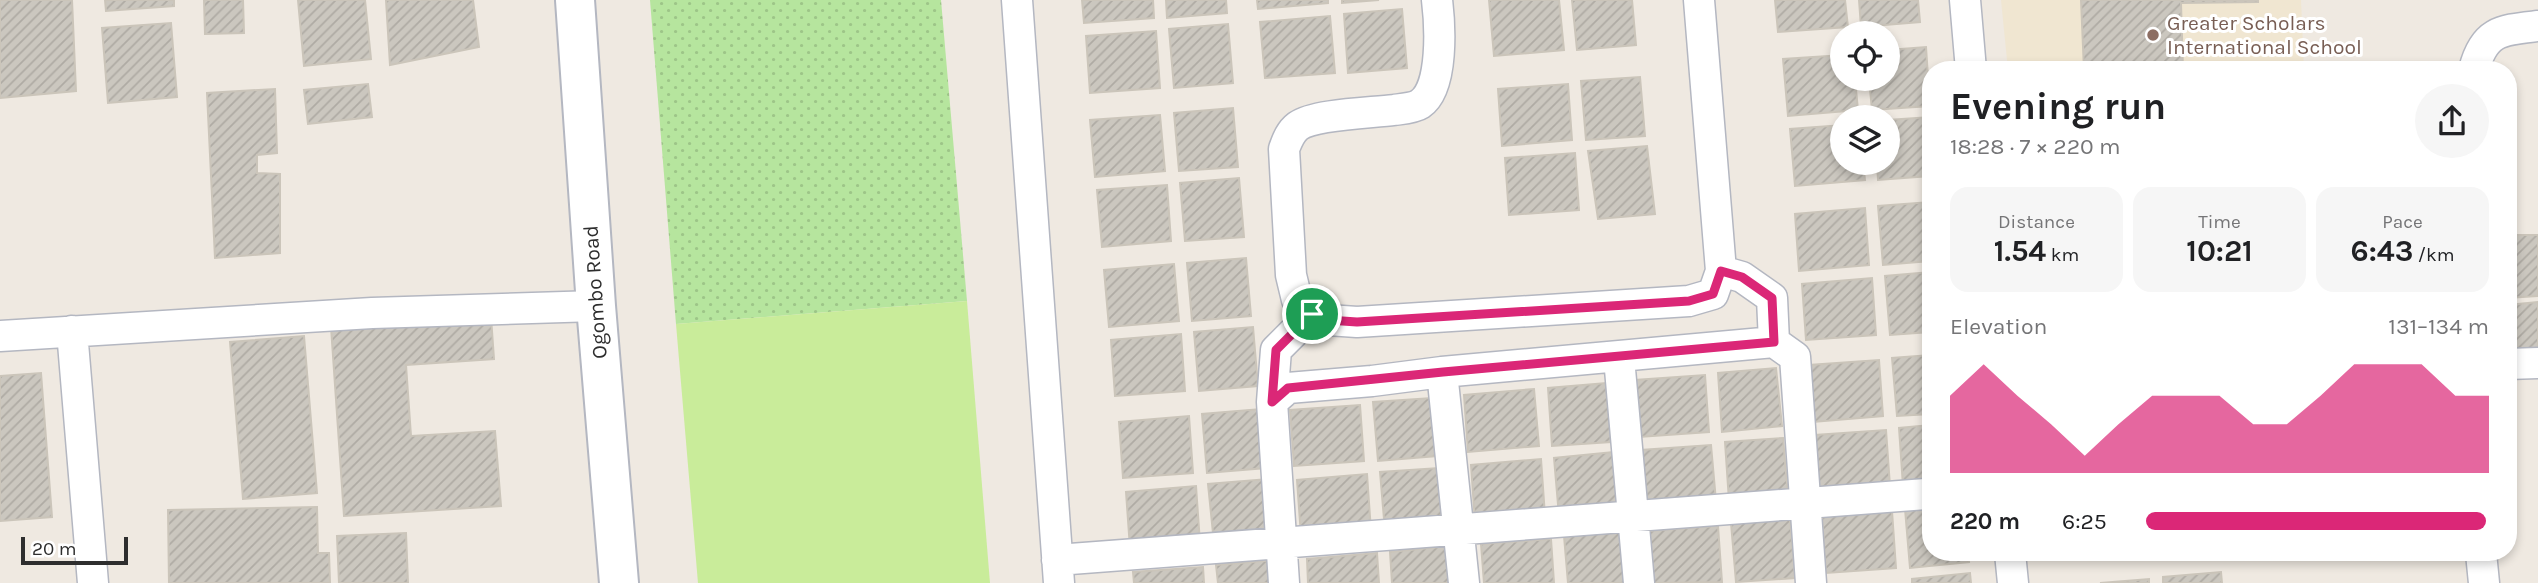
<!DOCTYPE html>
<meta charset="utf-8">
<style>
body{margin:0;font-family:Karla,sans-serif;background:#f6f6f6;color:#202124;height:100vh;display:flex;flex-direction:column;font-size:26px;white-space:nowrap}
*{box-sizing:border-box;margin:0}
p{font-size:23px;color:#757577}
.icon{flex:none;width:38px;height:38px;fill:none;stroke:currentColor;stroke-width:2;stroke-linecap:round;stroke-linejoin:round}
.map{position:relative;flex:1;overflow:hidden}
.panel{position:absolute;left:1922px;top:61px;width:595px;height:500px;display:flex;flex-direction:column;background:#fff;border-radius:28px;box-shadow:0 4px 10px #0003}
.panel>*{flex:none}
.tools{position:absolute;left:1830px;top:21px;display:grid;gap:14px}
.tools a{display:grid;place-items:center;width:70px;height:70px;border-radius:50%;background:#fff;box-shadow:0 4px 10px #0003;font-size:35px}
.scale{position:absolute;left:21px;bottom:18px;width:107px;box-sizing:border-box;padding-left:7px;border:4px solid #2e2e2e;border-top:0;font-size:19px;line-height:24px;white-space:nowrap;color:#2e2e2e;-webkit-text-stroke:5px #fff;paint-order:stroke}
.pin{position:absolute;display:grid;place-items:center;width:60px;height:60px;color:#fff;margin:-30px;border:4px solid #fff;border-radius:50%;box-shadow:0 2px 7px #0007}
.round{display:grid;place-items:center;flex:none;width:74px;height:74px;border-radius:37px;background:#f6f6f6}
.summary{display:flex;align-items:center;justify-content:space-between;height:119px;padding:0 28px}
h1{font-size:38px;font-weight:700;line-height:52px}
.figures{display:grid;grid-template-columns:repeat(3,1fr);gap:10px;height:119px;padding:7px 28px}
.figures div{display:grid;align-content:center;border-radius:18px;background:#f6f6f6;text-align:center}
.figures b{font-size:30px;font-weight:700}
.figures small{font-size:19px;font-weight:400}
.figures p{font-size:19px}
.chart{height:196px;padding:14px 28px}
.chart p{display:flex;justify-content:space-between}
.chart svg{width:100%;height:126px;margin-top:7px;fill:#db2777;opacity:.7}
ul{padding:0 28px;list-style:none;font-size:23px}
li{display:grid;grid-template-columns:112px 84px 1fr;align-items:center;height:52px}
li i{height:18px;border-radius:9px;background:#db2777}
.map>svg:first-child{display:block}
.education{fill:#f0e6d1}
.grass{fill:url(#grass-dots)}
.pitch{fill:#c9ec9a}
.building{fill:url(#building-hatch);stroke:#cbc5ba;stroke-width:2}
.lines{fill:none;stroke-linecap:round;stroke-linejoin:round}
.minor-casing{stroke:#b4b7c1;stroke-width:33}
.secondary-casing{stroke:#b4b7c1;stroke-width:42}
.minor{stroke:#fff;stroke-width:30}
.secondary{stroke:#fff;stroke-width:38}
.route-casing{stroke:#fff;stroke-width:14}
.route{stroke:#db2777;stroke-width:9}
.education-dot{fill:#8d6e63;stroke:#fff;stroke-width:2.5}
.labels{text-anchor:middle;stroke-width:6;stroke-linejoin:round;paint-order:stroke}
.education-label{font-size:21px;fill:#785e54;stroke:#fff;text-anchor:start}
.street-label{font-size:21px;fill:#2e2e2e;stroke:#fff}
</style>
<div class="map">
<svg width="2538" height="583" viewBox="0 0 2538 583">
<defs>
<pattern id="grass-dots" width="8" height="8" patternUnits="userSpaceOnUse" patternTransform="scale(1.75)"><rect width="8" height="8" fill="#b6e59e"/><path d="M2 2h.1M6 6h.1" fill="none" stroke="#9dc588" stroke-width="1.8" stroke-linecap="round"/></pattern>
<pattern id="building-hatch" width="6" height="6" patternUnits="userSpaceOnUse" patternTransform="scale(1.75)"><rect width="6" height="6" fill="#cbc7bf"/><path d="M-1 1l2-2M0 6l6-6M5 7l2-2" fill="none" stroke="#afaba4"/></pattern>
</defs>
<rect width="100%" height="100%" fill="#efe9e1"/>
<!-- education -->
<path class="education" d="M2001 0H2301L2304 70H2008Z"/>
<!-- grass -->
<path class="grass" d="M650 0H941L967 301 676 324Z"/>
<!-- pitch -->
<path class="pitch" d="M967 301 990 583H698L676 324Z"/>
<!-- building -->
<path class="building" d="M0 0H72L76 91 0 98Z
M105 0H174V6L106 11Z
M204 0H243L244 33 205 34Z
M298 0H365L371 59 304 66Z
M386 0H473L479 47 390 65Z
M1082 0H1153L1154 18 1084 23Z
M1166 0H1226L1227 13 1167 18Z
M1257 0H1328V3L1258 9Z
M1342 0H1379L1342 3Z
M1489 0H1559L1564 50 1494 56Z
M1572 0H1632L1636 45 1577 50Z
M1775 0H1845L1848 27 1778 32Z
M1859 0H1918L1920 22 1861 27Z
M2081 0H2258V2L2181 3 2183 70H2084Z
M1402 9 1407 68 1348 73 1344 14Z
M1330 16 1335 73 1265 78 1260 22Z
M171 23 177 97 108 103 102 28Z
M1228 24 1233 83 1174 88 1169 29Z
M1156 31 1160 88 1090 93 1086 36Z
M1926 47 1930 106 1872 110 1869 79H1888V50Z
M1843 55V79H1855L1858 110 1788 116 1783 59Z
M1640 77 1645 136 1586 140 1581 81Z
M368 84 372 117 308 124 304 90Z
M1568 84 1572 140 1502 146 1498 89Z
M275 89 277 153 257 155V173L280 174V253L215 258 207 93Z
M1233 108 1238 167 1179 171 1174 113Z
M1160 115 1165 171 1095 177 1090 120Z
M1930 117V176L1878 180 1877 163H1888V120Z
M1843 125V163H1863L1865 180 1795 186 1790 129Z
M1647 146 1655 214 1598 219 1588 151Z
M1575 153 1579 210 1509 215 1505 158Z
M1239 178 1244 237 1185 241 1180 183Z
M1167 185 1171 241 1102 247 1097 190Z
M1930 202V261L1883 265 1878 206Z
M1865 208 1869 265 1799 271 1795 214Z
M2508 235H2538V296L2508 298Z
M1246 258 1251 316 1192 321 1187 263Z
M1174 264 1179 321 1109 327 1104 270Z
M1930 272V332L1890 335 1885 276Z
M1872 278 1876 335 1806 340 1802 284Z
M2538 302V359L2508 361V305Z
M491 317 494 359 406 365 411 436 495 431 501 506 344 516 331 327Z
M1253 327 1258 386 1199 391 1194 332Z
M1181 334 1185 391 1115 396 1111 340Z
M304 336 317 493 243 499 230 342Z
M1930 355V414L1897 416 1892 358Z
M1879 360 1883 416 1813 422 1809 365Z
M1776 368 1782 426 1722 432 1718 373Z
M41 373 52 517 0 521V376Z
M1705 375 1709 432 1639 437 1635 380Z
M1606 383 1611 442 1552 446 1548 388Z
M1534 389 1539 446 1468 452 1464 395Z
M1432 398 1437 456 1378 461 1373 402Z
M1360 405 1364 461 1294 466 1290 410Z
M1261 409 1266 468 1207 473 1202 414Z
M1189 416 1193 473 1123 478 1119 422Z
M1930 425V484L1903 486 1899 428Z
M1886 430 1890 486 1820 492 1815 435Z
M1783 438 1788 496 1729 501 1725 442Z
M1711 445 1716 501 1646 506 1641 450Z
M1613 452 1618 511 1559 516 1554 458Z
M1541 459 1545 516 1475 522 1471 465Z
M1439 468 1444 526 1385 531 1380 472Z
M1367 474 1371 531 1301 536 1297 480Z
M1268 479 1273 538 1214 543 1208 484Z
M1196 486 1200 543 1130 548 1126 492Z
M317 507 318 553H329L330 583H169L168 510Z
M1930 507V553H1968L1969 562 1910 568 1905 509Z
M1892 511 1896 568 1826 573 1822 516Z
M1790 519 1795 578 1736 582 1731 523Z
M1718 526 1722 582 1651 583 1648 531Z
M1623 532 1627 583H1568L1564 536Z
M406 533 408 583H339L337 536Z
M1551 539 1554 583H1484L1481 544Z
M1449 546 1452 583H1392L1390 552Z
M1377 553 1379 583H1308L1307 559Z
M1276 560 1277 583H1218L1216 565Z
M1203 567 1204 583H1134L1133 572Z
M2221 572 2222 583H2163V577Z
M1970 573 1971 583H1912V579Z
M2149 579V583H2100Z"/>
<g class="lines">
<!-- minor casing -->
<g class="minor-casing">
<path id="minor" d="M1017 0 1059 583
M1437 0C1440 24 1444 88 1420 104 1414 108 1401 109 1394 110 1371 113 1315 114 1298 126 1290 132 1287 141 1284 149L1291 275 1297 300 1312 314 1328 320 1357 322 1689 301 1713 294 1721 271 1699 0
M1965 0 1971 70
M2474 70C2484 30 2502 30 2538 26
M1721 271 1742 277 1772 298 1774 342
M72 331 93 583
M0 336 372 313 596 306
M1619 358 1639 583
M2508 364 2538 363
M1442 372 1464 583
M1272 402 1276 350 1312 314
M2010 553 2013 583
M2481 553 2484 583
M1057 560 1926 494
M1284 583 1272 402 1288 388 1372 381 1442 372 1774 342 1795 357 1811 583"/>
</g>
<!-- secondary casing -->
<g class="secondary-casing">
<path id="secondary" d="M575 0 596 306 619 583"/>
</g>
<!-- minor -->
<use href="#minor" class="minor"/>
<!-- secondary -->
<use href="#secondary" class="secondary"/>
</g>
<g class="lines">
<!-- route casing -->
<g class="route-casing">
<path id="route" d="M1721 271 1742 277 1772 298 1774 342 1443 372 1288 388 1272 402 1276 350 1312 314 1328 320 1357 322 1689 301 1713 294Z"/>
</g>
<!-- route -->
<use href="#route" class="route"/>
</g>
<!-- markers -->
<circle class="education-dot" cx="2153" cy="35" r="7"/>
<g class="labels">
<!-- education labels -->
<g class="education-label">
<text x="2167" y="30">Greater Scholars<tspan x="2167" dy="24">International School</tspan></text>
</g>
<!-- street labels -->
<g class="street-label">
<text transform="translate(595 292) rotate(-94)" y="7">Ogombo Road</text>
</g>
</g>
</svg>
<div class="tools">
<a><svg class="icon" aria-label="locate" viewBox="0 0 24 24"><circle cx="12" cy="12" r="6"/><path d="M12 2v4M12 18v4M2 12h4M18 12h4"/></svg></a>
<a><svg class="icon" aria-label="layers" viewBox="0 0 24 24"><path d="M12 4l9 5-9 5-9-5zM3 14l9 5 9-5"/></svg></a>
</div>
<div class="scale">20 m</div>
<div class="pin" style="left:1312px;top:314px;background:#1e9e55"><svg class="icon" aria-label="arrive" viewBox="0 0 24 24"><path d="M6 21V4h12l-3 4 3 4H6"/></svg></div>
<section class="panel">
<div class="summary"><div><h1>Evening run</h1><p>18:28 · 7 × 220 m</p></div><a class="round"><svg class="icon" aria-label="share" viewBox="0 0 24 24"><path d="M12 15V3M7 8l5-5 5 5M5 13v7h14v-7"/></svg></a></div>
<div class="figures">
<div><p>Distance</p><b>1.54<small> km</small></b></div>
<div><p>Time</p><b>10:21</b></div>
<div><p>Pace</p><b>6:43<small> /km</small></b></div>
</div>
<div class="chart"><p><span>Elevation</span>131–134 m</p>
<svg viewBox="0 0 160 44" preserveAspectRatio="none"><path d="M0 44V17L10 6L20 17L30 27L40 38L50 27L60 17L70 17L80 17L90 27L100 27L110 17L120 6L130 6L140 6L150 17L160 17V44z"/></svg>
</div>
<ul>
<li><b>220 m</b>6:25<i style="width:99%"></i></li>
</ul>
</section>
</div>
